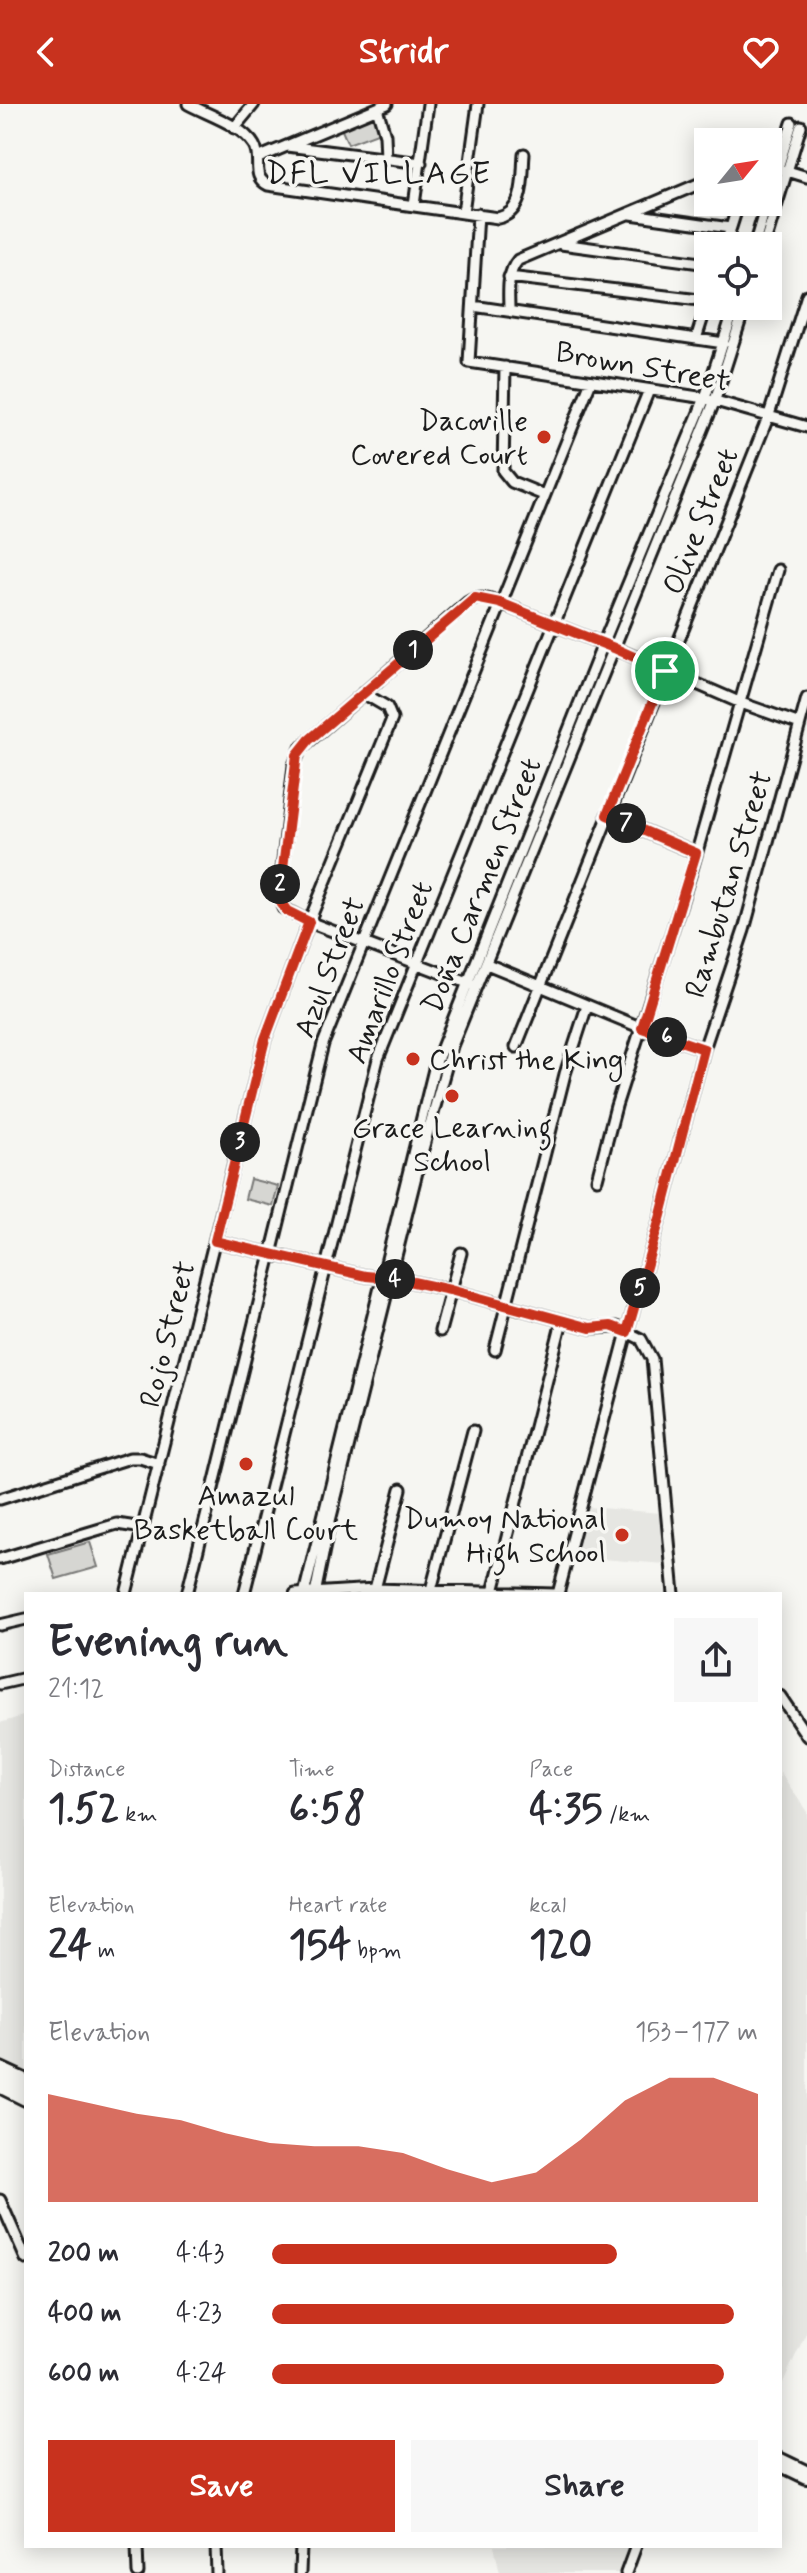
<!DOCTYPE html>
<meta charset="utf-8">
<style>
body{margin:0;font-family:Mynerve,sans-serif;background:#f7f7f7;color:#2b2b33;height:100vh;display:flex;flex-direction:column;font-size:30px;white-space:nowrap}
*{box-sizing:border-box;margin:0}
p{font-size:26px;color:#7c7c81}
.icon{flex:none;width:44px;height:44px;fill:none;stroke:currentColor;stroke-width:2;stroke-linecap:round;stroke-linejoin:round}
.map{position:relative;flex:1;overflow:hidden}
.details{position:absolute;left:24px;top:1488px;width:758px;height:956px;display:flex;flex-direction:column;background:#fff;border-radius:0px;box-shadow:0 4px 20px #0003}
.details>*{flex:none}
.needle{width:52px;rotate:60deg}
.buttons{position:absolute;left:694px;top:24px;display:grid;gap:16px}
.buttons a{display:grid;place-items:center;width:88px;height:88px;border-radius:0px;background:#fff;box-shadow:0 4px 20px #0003;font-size:40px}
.pin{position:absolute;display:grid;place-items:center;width:68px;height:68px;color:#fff;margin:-34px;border:4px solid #fff;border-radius:50%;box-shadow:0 2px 8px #0007}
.km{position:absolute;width:40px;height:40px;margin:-20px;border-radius:50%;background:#222;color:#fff;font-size:22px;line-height:40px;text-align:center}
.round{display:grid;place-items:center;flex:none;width:84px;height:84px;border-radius:0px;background:#f7f7f7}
.head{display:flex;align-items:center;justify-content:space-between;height:136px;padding:0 24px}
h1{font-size:44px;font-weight:700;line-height:60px}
.metrics{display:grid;grid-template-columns:repeat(3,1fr);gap:12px;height:136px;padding:8px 24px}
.metrics div{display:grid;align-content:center}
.metrics b{font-size:40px;font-weight:700}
.metrics small{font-size:22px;font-weight:400}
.metrics p{font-size:22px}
.chart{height:224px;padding:16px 24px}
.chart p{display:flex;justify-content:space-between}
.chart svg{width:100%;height:144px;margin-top:8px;fill:#c8321e;opacity:.7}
.primary-button{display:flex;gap:16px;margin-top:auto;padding:16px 24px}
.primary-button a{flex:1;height:92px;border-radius:0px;background:#c8321e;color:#fff;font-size:32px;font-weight:700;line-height:92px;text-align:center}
.primary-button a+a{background:#f7f7f7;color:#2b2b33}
ul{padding:0 24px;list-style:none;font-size:26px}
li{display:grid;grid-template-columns:128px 96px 1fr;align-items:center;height:60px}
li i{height:20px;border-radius:10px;background:#c8321e}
header{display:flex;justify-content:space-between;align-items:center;height:104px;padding:0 24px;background:#c8321e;color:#fff;font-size:36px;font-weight:700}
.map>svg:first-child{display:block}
.built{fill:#e6e6e2}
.green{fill:#d6d6d2;stroke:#797977;stroke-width:2}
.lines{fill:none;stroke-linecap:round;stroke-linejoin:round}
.street-casing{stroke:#1c1c1c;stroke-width:15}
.highway-casing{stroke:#1c1c1c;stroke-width:22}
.street{stroke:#f6f6f2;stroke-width:9}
.highway{stroke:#f6f6f2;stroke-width:16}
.route-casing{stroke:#fff;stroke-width:16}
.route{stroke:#c8321e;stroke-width:10}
.poi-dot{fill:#c8321e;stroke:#f6f6f2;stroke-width:3}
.labels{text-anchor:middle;stroke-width:7;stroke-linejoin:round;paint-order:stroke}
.street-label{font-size:30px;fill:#1c1c1c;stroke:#f6f6f2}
.poi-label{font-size:30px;fill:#1c1c1c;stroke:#f6f6f2;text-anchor:end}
.neighbourhood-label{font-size:32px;letter-spacing:2px;fill:#1c1c1c;stroke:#f6f6f2}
</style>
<header><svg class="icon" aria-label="back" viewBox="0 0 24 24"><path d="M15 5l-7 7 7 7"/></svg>Stridr<svg class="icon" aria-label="heart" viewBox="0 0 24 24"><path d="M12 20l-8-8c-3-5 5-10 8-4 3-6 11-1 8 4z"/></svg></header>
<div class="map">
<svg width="807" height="2469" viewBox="0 0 807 2469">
<rect width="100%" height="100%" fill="#f6f6f2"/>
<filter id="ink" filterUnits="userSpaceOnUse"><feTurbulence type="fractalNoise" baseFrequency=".0125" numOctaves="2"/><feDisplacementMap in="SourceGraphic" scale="16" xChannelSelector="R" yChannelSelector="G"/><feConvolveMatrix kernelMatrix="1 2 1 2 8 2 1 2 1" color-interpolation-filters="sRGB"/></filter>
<g filter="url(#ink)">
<!-- built -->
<path class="built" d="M588 1403 661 1409 665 1460 576 1453Z
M26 1611V1974L0 1962V1619Z
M780 1668 807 1708V2227L780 2285Z
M494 2442H629L619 2469H500Z"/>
<!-- green -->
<path class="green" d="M373 11 380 28 348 40 341 24Z
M250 1075 278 1082 273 1102 245 1095Z
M90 1438 98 1463 56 1475 48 1450Z"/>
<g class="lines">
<!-- street casing -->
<g class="street-casing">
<path id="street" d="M188 0C208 11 242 21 254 41 263 56 250 72 268 81L498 114C526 108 522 72 524 50
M377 4 385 31 386 54
M234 24 254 0
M287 42 421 59
M258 54 387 0
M781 65 807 73
M768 96 792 19
M414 101 428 0
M463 108 478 0
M478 110 469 258 705 294 807 323
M631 110 730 124
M561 140 708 160
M725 142 739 98
M754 142 767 98
M764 142 801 22
M509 173 708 197
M473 202 724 239
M509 206C509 189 506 170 518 156L708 76
M696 235 708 197
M505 263 503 367 512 378 544 391
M607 711 696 749
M487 860 642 924 704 945
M473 881 309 818 283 804 279 791 294 661 301 644 468 498C479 491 488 495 500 499L614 544 741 599 800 620
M516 943 769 311 807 191
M597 1075 616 1002 692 765 778 466
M215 1137 366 1172 399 1175 450 1186 590 1224 617 1223 641 1235 652 1255 674 1490
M440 1227 461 1149
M495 1246 565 970 587 902
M0 1395 130 1354H140L159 1360
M0 1455 117 1420 143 1424
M375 1485 401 1385
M431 1486 473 1327
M493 1488 562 1217
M126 1490 265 935 309 818 392 615 387 603 363 589
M187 1490 323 940 591 277
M244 1490 378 955 649 286
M295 1490 375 1485 554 1490
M304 1490 435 961 603 540 705 294 735 202
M315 1490 329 1421 420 1056 452 942 715 296 745 202
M558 1490 627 1228 661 1111 704 945 744 826 807 594
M0 1521 26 1515
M0 1580 26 1574
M780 1592 807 1632
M0 2096 26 2155
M137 2442 138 2469
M216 2442 217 2469
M300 2469 301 2442
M626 2469 636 2442"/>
</g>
<!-- highway casing -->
<g class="highway-casing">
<path id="highway" d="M0 1967 26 1979
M0 1980 26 1993
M780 2358 807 2371"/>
</g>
<!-- street -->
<use href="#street" class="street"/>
<!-- highway -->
<use href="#highway" class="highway"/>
</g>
</g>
<g class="lines" filter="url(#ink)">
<!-- route casing -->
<g class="route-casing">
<path id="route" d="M475 494 500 499 614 544 665 567 607 711 696 749 642 924 704 945 661 1111 627 1228 611 1222 590 1224 450 1186 399 1175 366 1172 215 1137 265 935 309 818 287 807 279 796 297 651 309 636Z"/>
</g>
<!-- route -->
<use href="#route" class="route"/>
</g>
<!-- markers -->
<g class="poi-dot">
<circle cx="544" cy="333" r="8"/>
<circle cx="413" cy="955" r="8"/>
<circle cx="452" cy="992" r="8"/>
<circle cx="246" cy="1360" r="8"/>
<circle cx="622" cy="1431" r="8"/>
</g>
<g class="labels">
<!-- street labels -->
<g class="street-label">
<text transform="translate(643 262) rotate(10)" y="10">Brown Street</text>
<text transform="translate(700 417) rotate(-68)" y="10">Olive Street</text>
<text transform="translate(728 780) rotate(-73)" y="10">Rambutan Street</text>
<text transform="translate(481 781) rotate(-68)" y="10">Doña Carmen Street</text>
<text transform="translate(329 863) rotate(-69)" y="10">Azul Street</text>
<text transform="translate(389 868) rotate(-69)" y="10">Amarillo Street</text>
<text transform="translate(167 1230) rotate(-76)" y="10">Rojo Street</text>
</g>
<!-- poi labels -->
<g class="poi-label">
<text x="528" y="326">Dacoville<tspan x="528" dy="34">Covered Court</tspan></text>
<text x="429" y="965" text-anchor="start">Christ the King</text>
<text x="452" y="1033" text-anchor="middle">Grace Learning<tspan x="452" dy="34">School</tspan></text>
<text x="246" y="1401" text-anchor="middle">Amazul<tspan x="246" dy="34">Basketball Court</tspan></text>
<text x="606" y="1424">Dumoy National<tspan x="606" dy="34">High School</tspan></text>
</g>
<!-- neighbourhood labels -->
<g class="neighbourhood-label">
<text x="379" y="79">DFL VILLAGE</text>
</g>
</g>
</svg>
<div class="buttons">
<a><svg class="needle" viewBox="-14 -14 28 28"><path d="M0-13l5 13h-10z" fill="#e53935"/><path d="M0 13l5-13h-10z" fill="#7c7c81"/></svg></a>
<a><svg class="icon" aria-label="locate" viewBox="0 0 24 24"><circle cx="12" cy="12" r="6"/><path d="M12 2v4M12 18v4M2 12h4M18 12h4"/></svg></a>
</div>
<div class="pin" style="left:665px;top:567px;background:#1e9e55"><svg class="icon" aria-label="arrive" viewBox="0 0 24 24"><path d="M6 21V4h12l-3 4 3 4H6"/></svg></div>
<b class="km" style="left:413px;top:546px">1</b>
<b class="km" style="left:280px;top:780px">2</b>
<b class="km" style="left:240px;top:1038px">3</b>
<b class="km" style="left:395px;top:1175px">4</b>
<b class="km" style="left:640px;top:1184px">5</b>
<b class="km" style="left:667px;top:933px">6</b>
<b class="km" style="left:626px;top:719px">7</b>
<section class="details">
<div class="head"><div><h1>Evening run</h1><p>21:12</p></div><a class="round"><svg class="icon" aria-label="share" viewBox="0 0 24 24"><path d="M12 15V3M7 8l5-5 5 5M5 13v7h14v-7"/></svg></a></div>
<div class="metrics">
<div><p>Distance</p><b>1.52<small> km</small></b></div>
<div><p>Time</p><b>6:58</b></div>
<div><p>Pace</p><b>4:35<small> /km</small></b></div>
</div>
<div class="metrics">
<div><p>Elevation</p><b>24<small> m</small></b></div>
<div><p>Heart rate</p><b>154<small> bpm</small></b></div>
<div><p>kcal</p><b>120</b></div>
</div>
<div class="chart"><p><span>Elevation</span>153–177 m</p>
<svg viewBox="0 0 160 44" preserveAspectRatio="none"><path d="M0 44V11L10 14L20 17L30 19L40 23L50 26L60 27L70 27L80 29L90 34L100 38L110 35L120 25L130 13L140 6L150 6L160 11V44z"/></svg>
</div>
<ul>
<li><b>200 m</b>4:43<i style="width:71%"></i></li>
<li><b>400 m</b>4:23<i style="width:95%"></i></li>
<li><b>600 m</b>4:24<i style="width:93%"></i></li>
</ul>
<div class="primary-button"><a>Save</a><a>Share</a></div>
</section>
</div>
